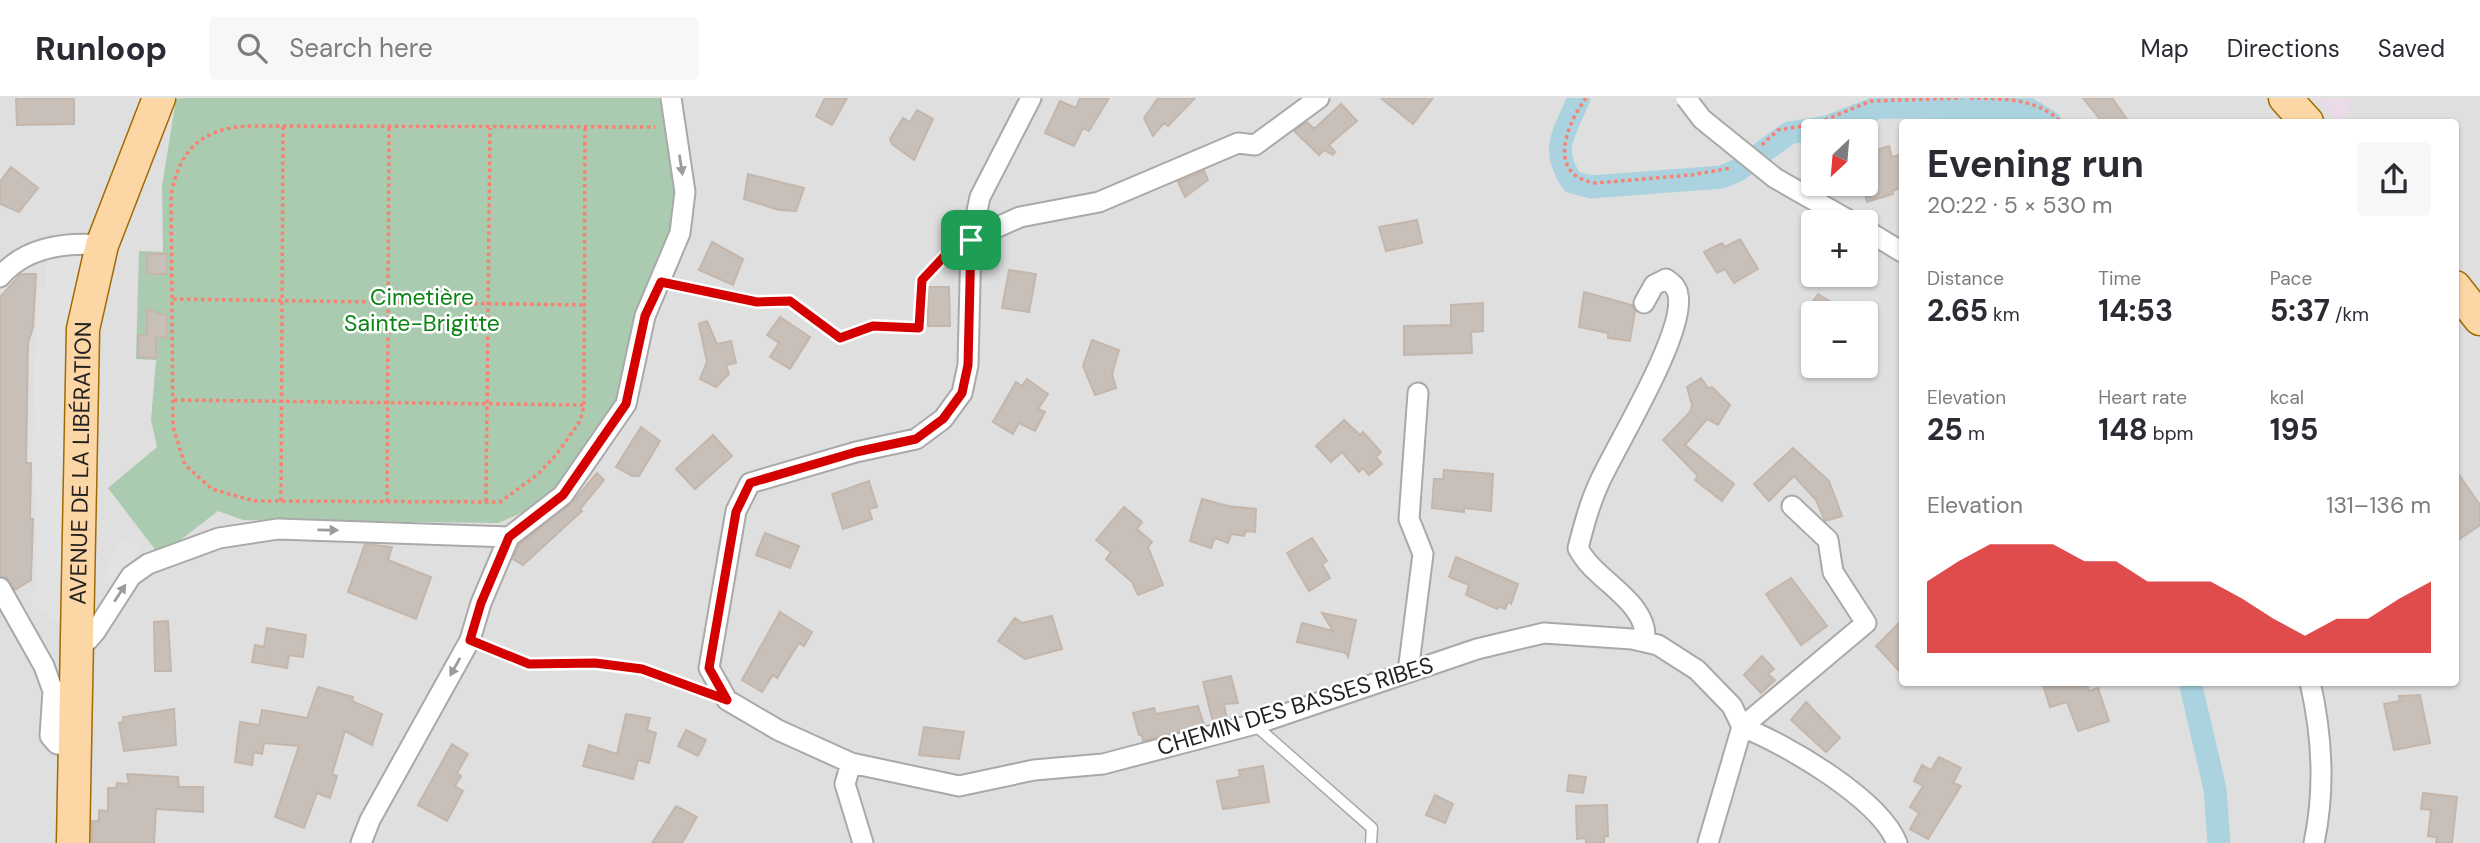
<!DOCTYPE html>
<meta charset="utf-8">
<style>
body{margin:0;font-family:"DM Sans",sans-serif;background:#f7f7f7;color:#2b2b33;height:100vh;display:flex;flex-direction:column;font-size:26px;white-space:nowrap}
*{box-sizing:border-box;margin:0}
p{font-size:23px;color:#7c7c81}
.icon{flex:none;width:38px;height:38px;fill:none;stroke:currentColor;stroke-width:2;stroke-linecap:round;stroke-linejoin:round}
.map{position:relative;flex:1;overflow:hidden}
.details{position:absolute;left:1899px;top:21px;width:560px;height:567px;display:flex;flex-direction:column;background:#fff;border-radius:7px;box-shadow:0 2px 5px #0004}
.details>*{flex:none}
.needle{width:46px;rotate:206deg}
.fabs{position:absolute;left:1801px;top:21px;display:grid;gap:14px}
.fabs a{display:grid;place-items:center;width:77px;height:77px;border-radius:7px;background:#fff;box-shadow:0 2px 5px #0004;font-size:35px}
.pin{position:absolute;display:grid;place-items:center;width:60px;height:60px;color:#fff;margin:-30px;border-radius:14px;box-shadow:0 4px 10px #0006}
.round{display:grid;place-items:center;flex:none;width:74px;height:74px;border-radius:7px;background:#f7f7f7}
.overview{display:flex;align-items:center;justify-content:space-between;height:119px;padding:0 28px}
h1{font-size:38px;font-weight:700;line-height:52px}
.figures{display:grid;grid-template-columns:repeat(3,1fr);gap:10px;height:119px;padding:7px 28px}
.figures div{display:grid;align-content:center}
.figures b{font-size:30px;font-weight:700}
.figures small{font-size:19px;font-weight:400}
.figures p{font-size:19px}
.chart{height:196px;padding:14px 28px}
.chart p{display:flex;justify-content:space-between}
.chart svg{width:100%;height:126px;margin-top:7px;fill:#d40000;opacity:.7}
header{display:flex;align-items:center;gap:42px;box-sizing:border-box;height:98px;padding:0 35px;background:#fff;border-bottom:2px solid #e1e1e2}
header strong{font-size:33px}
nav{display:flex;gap:38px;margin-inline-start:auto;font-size:24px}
.search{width:490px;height:63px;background:#f7f7f7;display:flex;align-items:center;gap:18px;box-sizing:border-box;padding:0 24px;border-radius:7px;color:#7c7c81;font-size:26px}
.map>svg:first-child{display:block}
.residential{fill:#e0dfdf;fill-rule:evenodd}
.industrial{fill:#ebdbe8}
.cemetery{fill:#aacbaf}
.parking{fill:#e2e2e2}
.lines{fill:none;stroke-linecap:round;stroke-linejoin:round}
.canal{stroke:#aad3df;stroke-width:23}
.building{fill:#c7bfb8;stroke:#c4b6ab;stroke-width:2}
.service-casing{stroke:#a9a9a9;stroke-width:13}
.minor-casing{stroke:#a9a9a9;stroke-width:23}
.primary-casing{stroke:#a06b00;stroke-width:35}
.path{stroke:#fa8072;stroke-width:3.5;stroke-dasharray:3.5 3.5;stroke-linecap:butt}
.service{stroke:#fff;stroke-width:10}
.minor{stroke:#fff;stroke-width:19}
.primary{stroke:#fcd6a4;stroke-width:32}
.minor-bridge-casing{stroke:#a9a9a9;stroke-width:23;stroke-linecap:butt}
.minor-bridge{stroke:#fff;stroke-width:19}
.oneway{fill:#9c9c9c}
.route-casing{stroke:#fff;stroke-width:14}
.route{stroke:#d40000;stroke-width:9}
.labels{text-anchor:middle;stroke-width:5;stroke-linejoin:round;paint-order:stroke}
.park-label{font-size:23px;fill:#0c8416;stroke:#fff}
.street-label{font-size:23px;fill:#222;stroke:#fff}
</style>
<header>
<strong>Runloop</strong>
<div class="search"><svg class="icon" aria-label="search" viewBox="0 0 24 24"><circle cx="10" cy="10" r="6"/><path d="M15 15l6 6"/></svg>Search here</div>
<nav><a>Map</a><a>Directions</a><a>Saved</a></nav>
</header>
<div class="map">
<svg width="2480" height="745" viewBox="0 0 2480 745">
<rect width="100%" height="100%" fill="#f2efe9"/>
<!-- residential -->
<path class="residential" d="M0 0H2480V745H0ZM1902 24H2455V584H1902ZM1813 33H1866V86H1813ZM1813 124H1866V177H1813ZM1813 215H1866V268H1813Z"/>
<!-- industrial -->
<path class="industrial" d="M2316 0H2353L2342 24H2338Z"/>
<!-- cemetery -->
<path class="cemetery" d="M183 0H662L677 90 666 154 620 303 574 374 538 408 498 425 243 422 218 413 160 458 108 390 157 349 151 322 156 262 136 261 139 153 163 154 162 88 176 1Z"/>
<!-- parking -->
<path class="parking" d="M72 155 85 161 66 376 61 377V527L32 506 31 496 35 495 37 443 33 366 34 270 38 190H46V163Z
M121 440 141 449 117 490 102 484Z"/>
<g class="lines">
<!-- canal -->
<path class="canal" d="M1579 0C1565 35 1549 49 1572 84L1591 89 1722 79 1738 72 1789 35 1827 29 1879 9 2027 10 2050 24
M2190 584 2215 691 2219 745"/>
</g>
<!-- building -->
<path class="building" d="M16 0H74V26L17 27Z
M825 0H847L832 27 816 18Z
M1080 0H1109L1089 33 1083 30 1074 48 1045 35 1060 3 1076 10Z
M1158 0H1195L1168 28 1164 25 1153 38 1144 20Z
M1381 0H1433L1413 26Z
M2083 0H2112L2129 24H2102Z
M1341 6 1357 23 1329 47 1335 54 1333 57 1324 52 1319 57 1294 33 1307 24 1314 31Z
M917 12 933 21 914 62 892 46 890 41 903 20 910 24Z
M1889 48 1892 59 1902 56V89L1893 93V96L1867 104 1863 86H1866V55Z
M11 69 38 90 19 114 0 106V84Z
M1204 73 1208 82 1185 99 1178 84Z
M748 76 804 90 796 113 779 112 744 101Z
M1417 122 1422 145 1386 153 1379 129Z
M1740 141 1758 171 1734 185 1725 171 1717 175 1704 154 1722 145 1725 149Z
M712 144 743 161 733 187 699 172Z
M147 156H167V176H147Z
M1009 172 1036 176 1029 214 1002 210Z
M21 176H36L33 229 28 245 26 365H31L30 421H33L31 482 15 492 7 480 0 478V199Z
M928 189H949L950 228H928Z
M1584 194 1632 207 1635 213 1630 243 1608 240V235L1579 229Z
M1818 196 1849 215H1805Z
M1483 205V233L1471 234 1472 255 1404 257V228L1451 227V207Z
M147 211 167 218V240L156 239V260L138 259V237H147Z
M780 219 810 239 790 271 770 259 779 245 767 237Z
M707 223 717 246 731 243 736 265 726 267 729 276 716 289 700 281 707 264 699 226Z
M1092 242 1119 252 1112 276 1116 290 1095 297 1083 268Z
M1701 280 1708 290 1712 289 1730 307 1718 327 1707 321 1685 347 1734 386 1722 403 1695 382 1698 378 1663 342 1690 314 1692 307 1687 289Z
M1027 281 1048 296 1038 311 1045 314 1035 333 1019 325 1013 336 993 324 1016 284 1022 288Z
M1344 322 1360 337 1363 334 1381 354 1376 359 1382 366 1369 377 1363 370 1359 374 1342 354 1331 364 1316 348Z
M641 329 660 343 639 378H632L616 369Z
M713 337 732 358 695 391 676 371Z
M1793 350 1829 383 1842 418 1825 423 1816 402 1794 378 1769 403 1754 386Z
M2455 371 2480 407V427L2455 444Z
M1444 372 1493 376 1491 413 1464 410V414L1432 410 1434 381H1443Z
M597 375 604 382 580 411 582 413 523 467 513 461 519 447 571 406Z
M869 383 877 409 869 411 872 421 843 431 832 396Z
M1202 401 1228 408 1256 411 1255 434 1246 433 1244 438 1231 436 1228 445 1215 440 1211 450 1190 443Z
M1124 409 1142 424 1137 431 1152 444 1148 449 1163 487 1138 497 1132 484 1106 461 1111 454 1096 442Z
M765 435 799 448 790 470 756 457Z
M1312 440 1327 463 1322 466 1330 480 1309 493 1287 455Z
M365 446 392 449 388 462 431 479 416 521 348 494Z
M1456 459 1518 486 1511 506 1508 504 1505 511 1498 508 1497 511 1466 497 1469 487 1449 479Z
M1791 480 1827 528 1801 547 1766 496Z
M780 514 812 534 804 548 799 545 777 580 773 577 762 594 742 582Z
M1322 515 1356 522 1348 559 1346 555 1297 544 1302 525 1333 533Z
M1052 518 1062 551 1025 561 998 543 1015 520 1022 525Z
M1902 522V576L1876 548Z
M168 523 171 573H155L154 524Z
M267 530 306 537 303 559 289 557 287 570 252 564 255 547 264 549Z
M1762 558 1774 571 1768 576 1775 582 1761 595 1744 577Z
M1231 578 1238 605 1224 606 1227 621 1213 624 1203 584Z
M2042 584H2073L2075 590 2087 586 2089 593 2098 590 2109 623 2078 633 2067 604 2050 609Z
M318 589 353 599 352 603 382 616 372 647 345 633 332 676 337 678 330 700 317 695 304 730 275 719 299 648 264 645 262 656 254 654 252 667 235 664 240 624 259 627 262 612 307 620Z
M2420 597 2430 645 2394 652 2384 606 2400 603 2399 598Z
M1806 604 1840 640 1826 654 1791 622Z
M1198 608 1204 627 1143 643 1142 637H1139L1133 615 1154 610 1156 616Z
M174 611 176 647 124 653 119 625 123 624V619Z
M626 616 650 620 647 632 656 635 649 665 638 662 633 681 583 668 589 647 617 656Z
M924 629 964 634 959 661 919 657Z
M686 632 706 642 698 658 678 648Z
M452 646 468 656 457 675 461 678 455 688 463 693 447 723 418 707Z
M1939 659 1961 670 1953 685 1961 688 1928 741 1910 731 1919 715 1910 709 1923 688 1914 683 1922 667 1931 672Z
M1263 668 1269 704 1223 711 1217 683 1240 679 1239 672Z
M127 676 178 679 179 689H203V714L156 711 154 745H92V723H99V712L108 713V690H116L117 685 129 686Z
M1569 677 1586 679 1583 695 1567 693Z
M2423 695 2457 699 2452 745H2436L2437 739 2428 738 2431 712 2421 711Z
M1435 697 1453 706 1445 725 1426 717Z
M1607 707 1608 738 1604 739V745H1586V740L1577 741 1576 708Z
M676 708 697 719 682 745H652Z"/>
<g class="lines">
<!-- service casing -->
<g class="service-casing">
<path id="service" d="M1255 627 1372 730 1371 745"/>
</g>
<!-- minor casing -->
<g class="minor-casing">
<path id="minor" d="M1031 0 980 99 971 142 968 267 962 295 943 321 916 341 856 354 750 385 736 413 709 570 727 602 778 632 851 665 959 688 1034 672 1103 666 1259 625 1477 551 1544 535 1632 541 1658 547 1697 572 1732 608 1742 629 1708 745
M1775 80 1852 124
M1866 132 1902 154
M953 149 1020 119 1099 104 1238 45 1255 47 1319 0
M0 179C25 149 65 144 102 147
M1644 205 1654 187 1666 181C1672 185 1677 189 1678 197 1686 234 1617 346 1600 383 1590 404 1584 427 1578 450 1594 483 1649 503 1645 543
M1792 408 1828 442 1833 474 1866 525 1742 629C1786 646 1880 701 1897 745
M509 439 563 397 626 306 645 218 680 135 685 94 671 0
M0 490 44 568 53 593 50 638 57 646 75 648
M77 547 88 542 95 534 131 478 148 466 219 440 278 431 509 439
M1408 574 1423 456 1409 421 1418 295
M2310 584C2322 636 2325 693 2314 745
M851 665 845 686 863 745
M361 745 370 722 470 542 481 505 509 439"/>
</g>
<!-- primary casing -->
<g class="primary-casing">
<g id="primary">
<path d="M2285 0 2307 24"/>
<path d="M2455 189 2480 221"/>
<path id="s1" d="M73 745 83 231 102 147 159 0"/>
</g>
</g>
<!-- path -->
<path class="path" d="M1586 0C1565 29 1547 77 1595 85L1691 77 1731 70
M1970 0C2004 1 2037 0 2061 24
M585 30 584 307 580 323 556 357 537 377 500 404 254 403 212 391 185 367 173 329 171 97C180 51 201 31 248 28L655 29
M1762 47 1778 32 1815 26 1871 3 1962 0
M680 189 757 204 790 203 840 240 872 228 919 230 922 182 939 163
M173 201 585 207
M174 302 584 307
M281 403 283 28
M486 403 490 30
M387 404 389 28
M489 550 529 566 595 565 642 571 699 592"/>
<!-- service -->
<use href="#service" class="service"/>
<!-- minor -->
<use href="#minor" class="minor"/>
<!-- primary -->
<use href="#primary" class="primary"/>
<!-- minor-bridge casing -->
<g class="minor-bridge-casing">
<path id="minor-bridge" d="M1686 0 1702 21 1775 80"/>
</g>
<!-- minor-bridge -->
<use href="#minor-bridge" class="minor-bridge"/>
</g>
<!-- one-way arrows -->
<defs><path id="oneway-solid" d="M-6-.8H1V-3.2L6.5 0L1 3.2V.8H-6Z" transform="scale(1.75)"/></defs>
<g class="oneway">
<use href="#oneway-solid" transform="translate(681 67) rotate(81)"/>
<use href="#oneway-solid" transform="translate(328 432) rotate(1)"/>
<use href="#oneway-solid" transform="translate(120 495) rotate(-57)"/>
<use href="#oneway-solid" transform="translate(455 569) rotate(119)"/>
</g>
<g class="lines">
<!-- route casing -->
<g class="route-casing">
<path id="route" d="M971 142 968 267 962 295 943 321 916 341 856 354 750 385 736 414 709 570 727 602 642 571 595 565 529 566 470 542 481 505 509 439 563 397 626 306 645 218 661 184 757 204 790 203 840 240 873 228 919 230 922 182 953 149Z"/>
</g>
<!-- route -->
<use href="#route" class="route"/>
</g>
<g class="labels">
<!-- park labels -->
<g class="park-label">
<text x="422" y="207">Cimetière<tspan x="422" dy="26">Sainte-Brigitte</tspan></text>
</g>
<!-- street labels -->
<g class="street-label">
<text dy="8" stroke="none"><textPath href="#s1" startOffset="380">AVENUE DE LA LIBÉRATION</textPath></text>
<text transform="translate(1295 608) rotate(-17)" y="8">CHEMIN DES BASSES RIBES</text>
</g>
</g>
</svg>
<div class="fabs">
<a><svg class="needle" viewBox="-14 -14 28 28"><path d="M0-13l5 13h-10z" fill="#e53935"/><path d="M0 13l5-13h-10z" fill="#7c7c81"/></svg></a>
<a>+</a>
<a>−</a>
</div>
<div class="pin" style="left:971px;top:142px;background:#1e9e55"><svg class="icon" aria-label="arrive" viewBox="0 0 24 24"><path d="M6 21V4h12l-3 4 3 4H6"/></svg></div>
<section class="details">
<div class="overview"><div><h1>Evening run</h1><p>20:22 · 5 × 530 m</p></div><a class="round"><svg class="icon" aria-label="share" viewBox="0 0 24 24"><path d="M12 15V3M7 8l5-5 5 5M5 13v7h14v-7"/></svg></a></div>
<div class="figures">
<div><p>Distance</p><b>2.65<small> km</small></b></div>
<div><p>Time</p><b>14:53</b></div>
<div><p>Pace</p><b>5:37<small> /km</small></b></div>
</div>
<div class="figures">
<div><p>Elevation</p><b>25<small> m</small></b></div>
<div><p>Heart rate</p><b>148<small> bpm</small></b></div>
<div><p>kcal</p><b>195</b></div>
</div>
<div class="chart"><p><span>Elevation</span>131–136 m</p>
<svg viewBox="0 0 160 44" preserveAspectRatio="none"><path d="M0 44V19L10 12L20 6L30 6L40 6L50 12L60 12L70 19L80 19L90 19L100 25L110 32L120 38L130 32L140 32L150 25L160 19V44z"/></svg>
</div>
</section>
</div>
